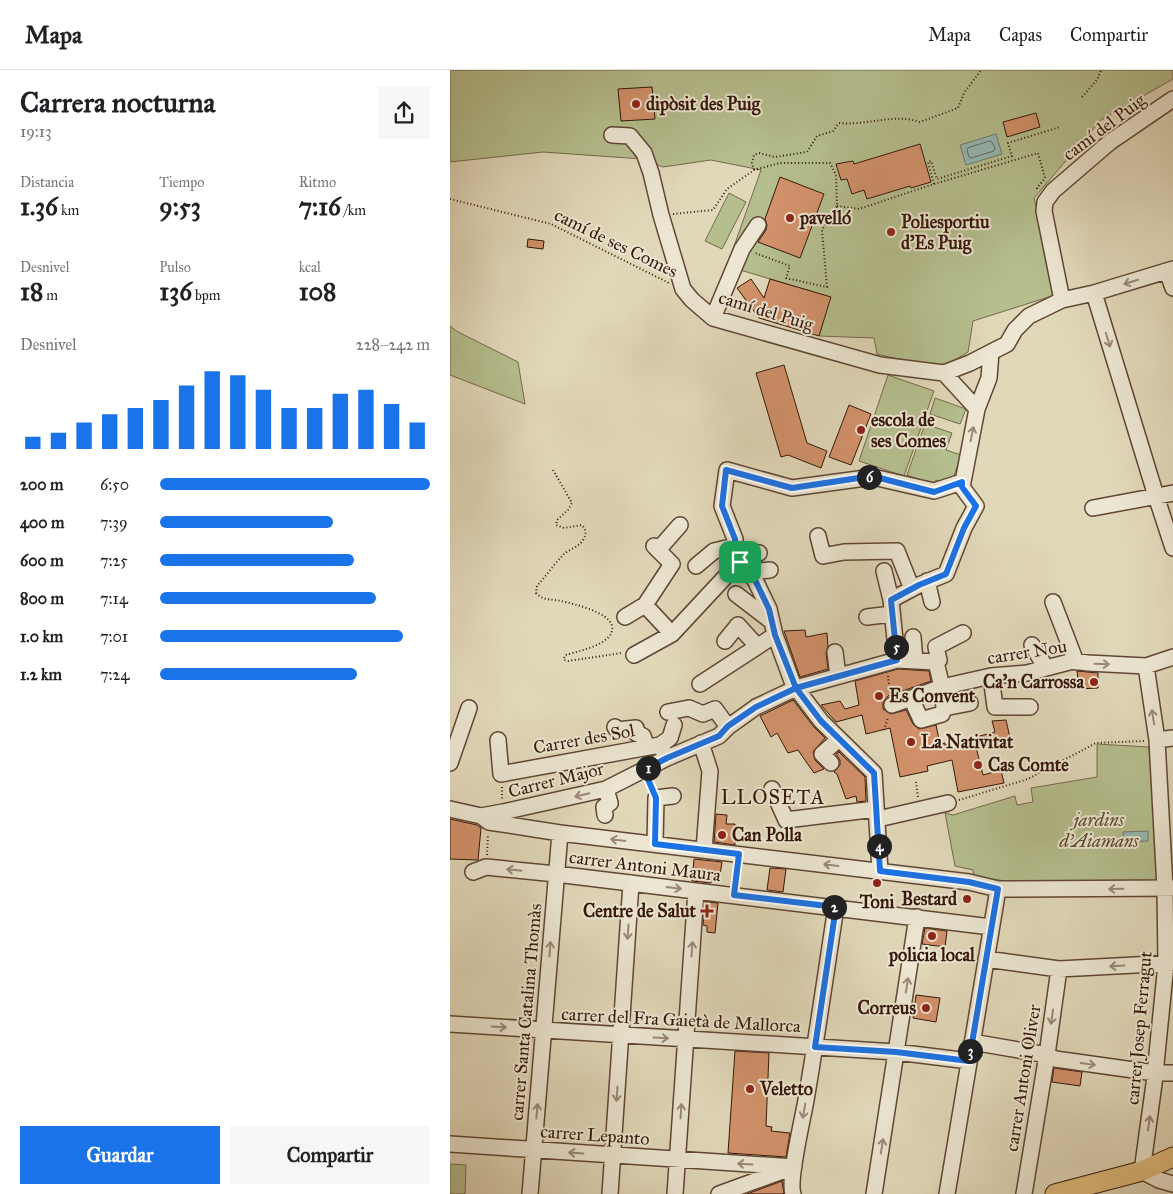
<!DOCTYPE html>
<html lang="es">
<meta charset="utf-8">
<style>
body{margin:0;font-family:"IM FELL Great Primer",serif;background:#f6f6f6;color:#202124;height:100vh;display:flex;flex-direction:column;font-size:19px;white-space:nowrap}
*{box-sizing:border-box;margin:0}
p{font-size:16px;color:#757577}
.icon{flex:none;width:28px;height:28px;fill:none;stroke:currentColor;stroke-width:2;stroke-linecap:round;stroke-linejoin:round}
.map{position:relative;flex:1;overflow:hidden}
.panel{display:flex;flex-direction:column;background:#fff;width:450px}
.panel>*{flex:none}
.pin{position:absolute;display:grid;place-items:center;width:42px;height:42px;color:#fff;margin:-21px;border-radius:10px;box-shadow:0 2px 8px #0006}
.km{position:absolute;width:25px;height:25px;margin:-12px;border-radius:50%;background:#222;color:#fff;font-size:14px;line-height:25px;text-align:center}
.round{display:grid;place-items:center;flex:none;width:52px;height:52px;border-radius:0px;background:#f6f6f6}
.overview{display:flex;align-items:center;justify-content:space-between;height:85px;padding:0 20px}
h1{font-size:28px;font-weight:700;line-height:38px}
.metrics{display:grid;grid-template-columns:repeat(3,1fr);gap:8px;height:85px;padding:5px 20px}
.metrics div{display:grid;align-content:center}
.metrics b{font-size:25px;font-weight:700}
.metrics small{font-size:14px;font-weight:400}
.metrics p{font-size:14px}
.chart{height:140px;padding:10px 20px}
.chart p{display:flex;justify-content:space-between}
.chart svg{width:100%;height:90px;margin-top:5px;stroke:#1a73e8;stroke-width:6}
.cta{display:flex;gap:10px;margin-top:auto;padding:10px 20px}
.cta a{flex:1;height:58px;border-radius:0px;background:#1a73e8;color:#fff;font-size:20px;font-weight:700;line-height:58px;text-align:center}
.cta a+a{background:#f6f6f6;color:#202124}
ul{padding:0 20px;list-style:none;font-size:16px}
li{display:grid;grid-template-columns:80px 60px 1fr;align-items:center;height:38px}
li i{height:12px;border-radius:6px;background:#1a73e8}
header{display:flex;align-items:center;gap:30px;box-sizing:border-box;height:70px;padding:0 25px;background:#fff;border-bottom:1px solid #e0e0e0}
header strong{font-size:24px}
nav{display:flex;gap:28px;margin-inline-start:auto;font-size:18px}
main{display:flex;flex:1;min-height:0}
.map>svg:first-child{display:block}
.green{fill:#b5be8e;stroke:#756a4b}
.water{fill:#95b9b5;stroke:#6f7870}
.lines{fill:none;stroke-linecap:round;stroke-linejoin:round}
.shore{stroke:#65685e;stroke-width:1}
.building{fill:#d2926b;stroke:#351608}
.minor-casing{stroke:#604634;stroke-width:18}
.major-casing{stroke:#351608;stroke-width:21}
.path{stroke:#351608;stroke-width:2;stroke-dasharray:1 2.5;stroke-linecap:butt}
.minor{stroke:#ece6d2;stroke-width:15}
.major{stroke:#e0bc7d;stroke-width:19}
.oneway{stroke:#9a8877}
.route-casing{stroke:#fff;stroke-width:10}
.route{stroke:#1a73e8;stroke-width:6}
.poi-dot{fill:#8f2418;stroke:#ece6d2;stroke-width:2}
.labels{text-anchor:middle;stroke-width:4;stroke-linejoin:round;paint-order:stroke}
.poi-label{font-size:18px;font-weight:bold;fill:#351608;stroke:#ece6d2;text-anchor:start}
.street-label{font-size:18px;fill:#351608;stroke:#ece6d2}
.park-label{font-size:18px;font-style:italic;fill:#5b4830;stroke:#ece6d2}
.quarter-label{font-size:20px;letter-spacing:1px;fill:#351608;stroke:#ece6d2}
</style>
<header>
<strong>Mapa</strong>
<nav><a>Mapa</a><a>Capas</a><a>Compartir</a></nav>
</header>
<main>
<section class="panel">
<div class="overview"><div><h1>Carrera nocturna</h1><p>19:13</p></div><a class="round"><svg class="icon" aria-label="share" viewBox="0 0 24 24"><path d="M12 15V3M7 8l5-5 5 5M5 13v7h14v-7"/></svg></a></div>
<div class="metrics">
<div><p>Distancia</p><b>1.36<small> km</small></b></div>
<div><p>Tiempo</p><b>9:53</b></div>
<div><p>Ritmo</p><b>7:16<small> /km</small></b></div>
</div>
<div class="metrics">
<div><p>Desnivel</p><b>18<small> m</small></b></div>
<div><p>Pulso</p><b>136<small> bpm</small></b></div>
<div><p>kcal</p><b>108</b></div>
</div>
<div class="chart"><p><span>Desnivel</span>228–242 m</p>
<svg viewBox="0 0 160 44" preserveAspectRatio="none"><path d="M5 44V38M15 44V36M25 44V31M35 44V27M45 44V24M55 44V20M65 44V13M75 44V6M85 44V8M95 44V15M105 44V24M115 44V24M125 44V17M135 44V15M145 44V22M155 44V31"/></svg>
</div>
<ul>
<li><b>200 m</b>6:50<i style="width:100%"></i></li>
<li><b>400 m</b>7:39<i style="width:64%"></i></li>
<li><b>600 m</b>7:25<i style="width:72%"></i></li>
<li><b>800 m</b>7:14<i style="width:80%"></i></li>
<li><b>1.0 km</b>7:01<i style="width:90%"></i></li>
<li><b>1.2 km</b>7:24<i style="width:73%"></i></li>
</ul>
<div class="cta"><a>Guardar</a><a>Compartir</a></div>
</section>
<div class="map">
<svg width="723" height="1124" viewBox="0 0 723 1124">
<rect width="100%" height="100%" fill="#e1d8ba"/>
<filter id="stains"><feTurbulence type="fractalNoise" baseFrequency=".004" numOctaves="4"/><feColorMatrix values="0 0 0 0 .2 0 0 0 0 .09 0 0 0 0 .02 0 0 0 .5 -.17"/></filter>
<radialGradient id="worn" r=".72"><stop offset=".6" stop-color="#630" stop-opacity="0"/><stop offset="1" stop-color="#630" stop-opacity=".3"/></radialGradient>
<!-- green -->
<path class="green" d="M0 0H723V9L651 50 584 128 605 209 602 226 523 251 518 282 495 296H478L427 284 424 268 369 266 380 227 277 196 311 100 261 90 213 97 193 89 93 82 0 92Z
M279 123 296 132 272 179 255 171Z
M0 256 8 262 68 292 75 334 0 305Z
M438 305 484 321 454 406 409 391Z
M485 328 516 339 510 354 480 344Z
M475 354 502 363 496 380 511 385 501 415 486 410 484 415 457 405Z
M647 674 699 677 708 812 598 816 524 807 523 800 505 796 495 743 503 745 565 726 567 735 583 732 581 718 647 707Z
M0 1094 16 1095 15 1124H0Z"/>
<!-- water -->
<path class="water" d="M546 64 552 84 516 95 510 75Z
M698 761V771L673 772V762Z"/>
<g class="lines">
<!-- shore -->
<path class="shore" d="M541 71 545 78 544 81 521 88 519 87 517 80 518 78Z"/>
</g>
<!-- building -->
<path class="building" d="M202 17 205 49 171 51 168 19Z
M586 43 590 57 557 67 553 52Z
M470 74 481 112 461 118 460 116 417 129 414 120 402 124 397 109 391 110 386 94 403 91 404 94Z
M330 107 374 124 350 188 308 172 316 160 317 155 315 149Z
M78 169 94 171 93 179 77 177Z
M301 209 314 228 320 209 381 227 369 266 309 248 287 218Z
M334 295 357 373 377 381 371 398 338 385 331 387 306 303Z
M399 335 421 344 401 395 379 387Z
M355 560 356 567 377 563 378 576 376 583 378 599 350 607 334 561Z
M448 599 479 601 481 611 438 626 433 633V639L441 644 456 640 463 654 469 659 486 655 490 674 495 673V675L545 662 542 651 556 650 561 672 548 675 547 672 526 677 533 705 551 700 554 713 508 722 502 690 477 696 478 701 450 707 440 658 416 664 412 645 386 652 371 635 390 631 395 639 409 635 405 611Z
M627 601 648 603V618L629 619Z
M343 630 364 657 375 668 363 682 365 690 374 699 364 703 348 680 338 683 327 663 321 667 310 646Z
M389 682 415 707 416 731 407 732 406 726 396 729 387 704 384 702 390 695V690L386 684Z
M266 744 277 745 276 754H285V775L264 772Z
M0 749 27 755 31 758 28 790 0 789Z
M244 789 272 792 269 811 261 809V813L242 811Z
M320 798 336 799 333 822 317 820Z
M255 832 268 833 265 863 257 862V856L253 855Z
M475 858 497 861 495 877 472 874Z
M466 925 490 928 486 952 463 948Z
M285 981 319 983 316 1056 322 1057 321 1061 340 1063 336 1087 278 1083Z
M604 998 632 1002 630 1016 602 1012Z
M332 1111 334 1124H297Z"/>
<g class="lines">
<!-- minor casing -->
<g class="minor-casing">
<path id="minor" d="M162 65 180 66 194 83 201 103 211 145 233 219 242 230 263 248 430 295 494 303 520 293 557 274 565 260 579 246 612 230 594 141 595 132 603 121 660 72 723 29
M717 201 723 218
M644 223 706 426 723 478
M612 230 644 223 723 199
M263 248 292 179 308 155
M494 303 527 339
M643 438 723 423
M368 466 373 486 394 482 447 481 462 519
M204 476 222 494 195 535 222 564
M208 480 230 455
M288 488 309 483
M246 496 264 481 285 476
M434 501 441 530
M299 502 320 500
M477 511 482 532
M286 524 321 551
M603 532 626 592
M175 547 195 535
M417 547 442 544
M463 567 465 591
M275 571 288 555 307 576
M582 575 596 598
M385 582 388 606
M184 585 222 564 290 491
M447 590 441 530 469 515 496 504 514 458 526 436 512 417 527 339 539 308 541 282
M486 592 492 617 541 606 577 603 623 591 638 593 696 596 723 587
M486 592 489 590 486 577 513 563
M696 596 707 670 715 818 716 894 704 1014 692 1101 709 1110 723 1114
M541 606 545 637H580
M250 614 325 565
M442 635 492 617 494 638 492 644 471 650 461 628
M494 638 520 633
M218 642 239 638 253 644 265 639 278 657
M165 657 167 660 186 658V663L193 666 197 677
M48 670 51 704 210 675 217 688
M707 670 723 668
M251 673 260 701 254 780
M210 675 220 668 224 655
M0 693 19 638
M381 693 372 684 389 669
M322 719 336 750 426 739
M0 739 31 746 39 752 110 763 519 812 548 819 723 818
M155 745 154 737 160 733 156 719
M31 746 53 742 156 719 217 688 269 666 278 657 306 637 346 618 447 590 486 592
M428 749 498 733
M205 774 206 728 223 726
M430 801 424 703 371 651 343 614 325 565 319 539 305 510 286 486 285 469 272 436 277 400 342 418 423 407 484 421 512 412
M23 802 36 797 106 804 541 857
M536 889 609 899 723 893
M0 954 446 982 519 991
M522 972 597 985 605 989 705 1003H723
M0 1074 344 1097
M80 1124 110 763
M160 1124 181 813
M225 1124 246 821
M269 1124 338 1099
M343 1124C338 1110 353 1048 356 1030 367 966 376 902 386 837
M424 1124 467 847
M497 1124 548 819
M574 1124 597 985 609 899"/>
</g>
<!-- major casing -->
<g class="major-casing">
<path id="major" d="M605 1124 692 1101 723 1087"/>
</g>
<!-- path -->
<path class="path" d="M632 27 647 10 651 0
M304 100 302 93 304 85 309 83 325 87 357 82 367 66 383 61 389 53C416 56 444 43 470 52L508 38 514 23 531 0
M484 114 478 92 481 91 487 109 562 86 558 73 610 57
M0 129 101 154 219 213
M387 136 409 139 484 114 588 83 595 108 587 118V120
M223 144 263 140 277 119 304 100 330 93H380L386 105 387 136 372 160 377 217 336 208 340 196 305 183
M103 400 122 433 118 440 107 450 106 455 114 458 132 455C136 460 137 464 133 470 129 477 120 479 114 484 104 494 96 506 87 516L86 523C93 531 102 529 111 531 124 534 159 542 162 556 166 574 128 581 116 585L114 588V590L118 591 172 583
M438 606 440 623
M434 660 438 648
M466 712 468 727
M52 717V730
M509 730 578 709 646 673 695 671
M37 785 38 765
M285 814 287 797"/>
<!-- minor -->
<use href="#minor" class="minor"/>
<!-- major -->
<use href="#major" class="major"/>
</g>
<!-- one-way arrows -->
<defs><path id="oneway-shaft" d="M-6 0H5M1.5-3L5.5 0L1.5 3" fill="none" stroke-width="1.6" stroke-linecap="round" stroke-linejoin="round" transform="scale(1.25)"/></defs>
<g class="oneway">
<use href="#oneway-shaft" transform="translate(681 212) rotate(163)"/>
<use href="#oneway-shaft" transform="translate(658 270) rotate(73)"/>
<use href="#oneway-shaft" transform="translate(522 364) rotate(-79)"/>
<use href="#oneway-shaft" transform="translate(652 594) rotate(2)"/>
<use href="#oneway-shaft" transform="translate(703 647) rotate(-99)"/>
<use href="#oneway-shaft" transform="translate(132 725) rotate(167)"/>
<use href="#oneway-shaft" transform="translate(168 770) rotate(-173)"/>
<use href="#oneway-shaft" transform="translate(381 795) rotate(-173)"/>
<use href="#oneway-shaft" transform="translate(64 800) rotate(-174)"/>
<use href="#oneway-shaft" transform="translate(224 818) rotate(7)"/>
<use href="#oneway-shaft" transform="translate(666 819) rotate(179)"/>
<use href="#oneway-shaft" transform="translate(178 862) rotate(94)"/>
<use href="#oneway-shaft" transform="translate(100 879) rotate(-86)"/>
<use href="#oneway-shaft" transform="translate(242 879) rotate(-86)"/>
<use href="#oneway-shaft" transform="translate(667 896) rotate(177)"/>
<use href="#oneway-shaft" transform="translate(457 915) rotate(-81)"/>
<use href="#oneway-shaft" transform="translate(602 947) rotate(98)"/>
<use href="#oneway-shaft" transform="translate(49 957) rotate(4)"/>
<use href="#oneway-shaft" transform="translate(211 968) rotate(3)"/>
<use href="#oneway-shaft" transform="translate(638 994) rotate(8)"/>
<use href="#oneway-shaft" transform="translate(167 1024) rotate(94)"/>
<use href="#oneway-shaft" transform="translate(87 1041) rotate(-85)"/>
<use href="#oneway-shaft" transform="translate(231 1041) rotate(-86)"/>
<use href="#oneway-shaft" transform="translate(354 1041) rotate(100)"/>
<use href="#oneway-shaft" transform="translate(699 1053) rotate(-82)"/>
<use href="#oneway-shaft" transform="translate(432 1076) rotate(-81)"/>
<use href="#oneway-shaft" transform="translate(126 1083) rotate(-176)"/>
<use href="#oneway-shaft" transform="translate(295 1094) rotate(-177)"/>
</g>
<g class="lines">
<!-- route casing -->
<g class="route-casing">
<path id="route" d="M290 492 305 510 319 539 325 565 346 618 306 637 278 656 269 666 217 688 194 700 206 728 205 774 289 784 284 825 386 837 365 977 446 982 519 991 548 819 519 812 430 801 424 703 371 651 346 618 447 590 441 530 469 515 496 504 514 458 526 436 512 417V412L484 422 422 406 342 418 276 400 272 436 285 469 286 486 290 492"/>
</g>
<!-- route -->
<use href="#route" class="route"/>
</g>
<!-- markers -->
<g class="poi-dot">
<circle cx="186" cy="34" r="5"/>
<circle cx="340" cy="148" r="5"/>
<circle cx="441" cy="162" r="5"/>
<circle cx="411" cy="360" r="5"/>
<circle cx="644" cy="612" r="5"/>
<circle cx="429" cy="626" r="5"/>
<circle cx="461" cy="672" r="5"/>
<circle cx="528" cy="695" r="5"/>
<circle cx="272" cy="765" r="5"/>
<circle cx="427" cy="813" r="5"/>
<circle cx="517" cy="829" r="5"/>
<path d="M254.5 833.5h5v5h5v5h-5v5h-5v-5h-5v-5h5z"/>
<circle cx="482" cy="866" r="5"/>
<circle cx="476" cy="938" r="5"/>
<circle cx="300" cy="1019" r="5"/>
</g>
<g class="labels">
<!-- poi labels -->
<g class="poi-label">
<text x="196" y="40">dipòsit des Puig</text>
<text x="350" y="154">pavelló</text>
<text x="451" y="158">Poliesportiu<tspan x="451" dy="21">d'Es Puig</tspan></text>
<text x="421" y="356">escola de<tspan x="421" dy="21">ses Comes</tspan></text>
<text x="634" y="618" text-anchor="end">Ca'n Carrossa</text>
<text x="439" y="632">Es Convent</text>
<text x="471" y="678">La Nativitat</text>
<text x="538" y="701">Cas Comte</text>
<text x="282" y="771">Can Polla</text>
<text x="507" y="835" text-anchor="end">Bestard</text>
<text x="427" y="838" text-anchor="middle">Toni</text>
<text x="246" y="847" text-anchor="end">Centre de Salut</text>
<text x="482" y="891" text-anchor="middle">policia local</text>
<text x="466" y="944" text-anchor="end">Correus</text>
<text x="310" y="1025">Veletto</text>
</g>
<!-- street labels -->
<g class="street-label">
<text transform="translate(654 57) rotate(-37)" y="6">camí del Puig</text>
<text transform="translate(166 173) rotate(26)" y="6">camí de ses Comes</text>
<text transform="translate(316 241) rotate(17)" y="6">camí del Puig</text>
<text transform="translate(577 582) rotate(-9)" y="6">carrer Nou</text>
<text transform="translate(134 669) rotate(-10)" y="6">Carrer des Sol</text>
<text transform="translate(106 710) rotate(-14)" y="6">Carrer Major</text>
<text transform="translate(195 796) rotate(7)" y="6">carrer Antoni Maura</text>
<text transform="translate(76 942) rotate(-85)" y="6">carrer Santa Catalina Thomàs</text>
<text transform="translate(231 950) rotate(3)" y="6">carrer del Fra Gaietà de Mallorca</text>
<text transform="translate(689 958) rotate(-85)" y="6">carrer Josep Ferragut</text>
<text transform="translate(573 1008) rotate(-81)" y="6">carrer Antoni Oliver</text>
<text transform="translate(145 1065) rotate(4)" y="6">carrer Lepanto</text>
</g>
<!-- park labels -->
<g class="park-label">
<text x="649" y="756">jardins<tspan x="649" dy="21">d'Aiamans</tspan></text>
</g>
<!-- quarter labels -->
<g class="quarter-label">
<text x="323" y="734">LLOSETA</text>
</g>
</g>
<rect width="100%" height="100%" filter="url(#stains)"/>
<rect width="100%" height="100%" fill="url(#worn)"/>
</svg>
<div class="pin" style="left:290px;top:492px;background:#1e9e55"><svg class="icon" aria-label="arrive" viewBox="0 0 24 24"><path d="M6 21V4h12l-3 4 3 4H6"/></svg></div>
<b class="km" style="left:198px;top:698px">1</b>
<b class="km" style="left:384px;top:837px">2</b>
<b class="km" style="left:520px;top:981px">3</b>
<b class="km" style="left:429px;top:776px">4</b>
<b class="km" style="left:446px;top:577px">5</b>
<b class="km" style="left:419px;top:407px">6</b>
</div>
</main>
